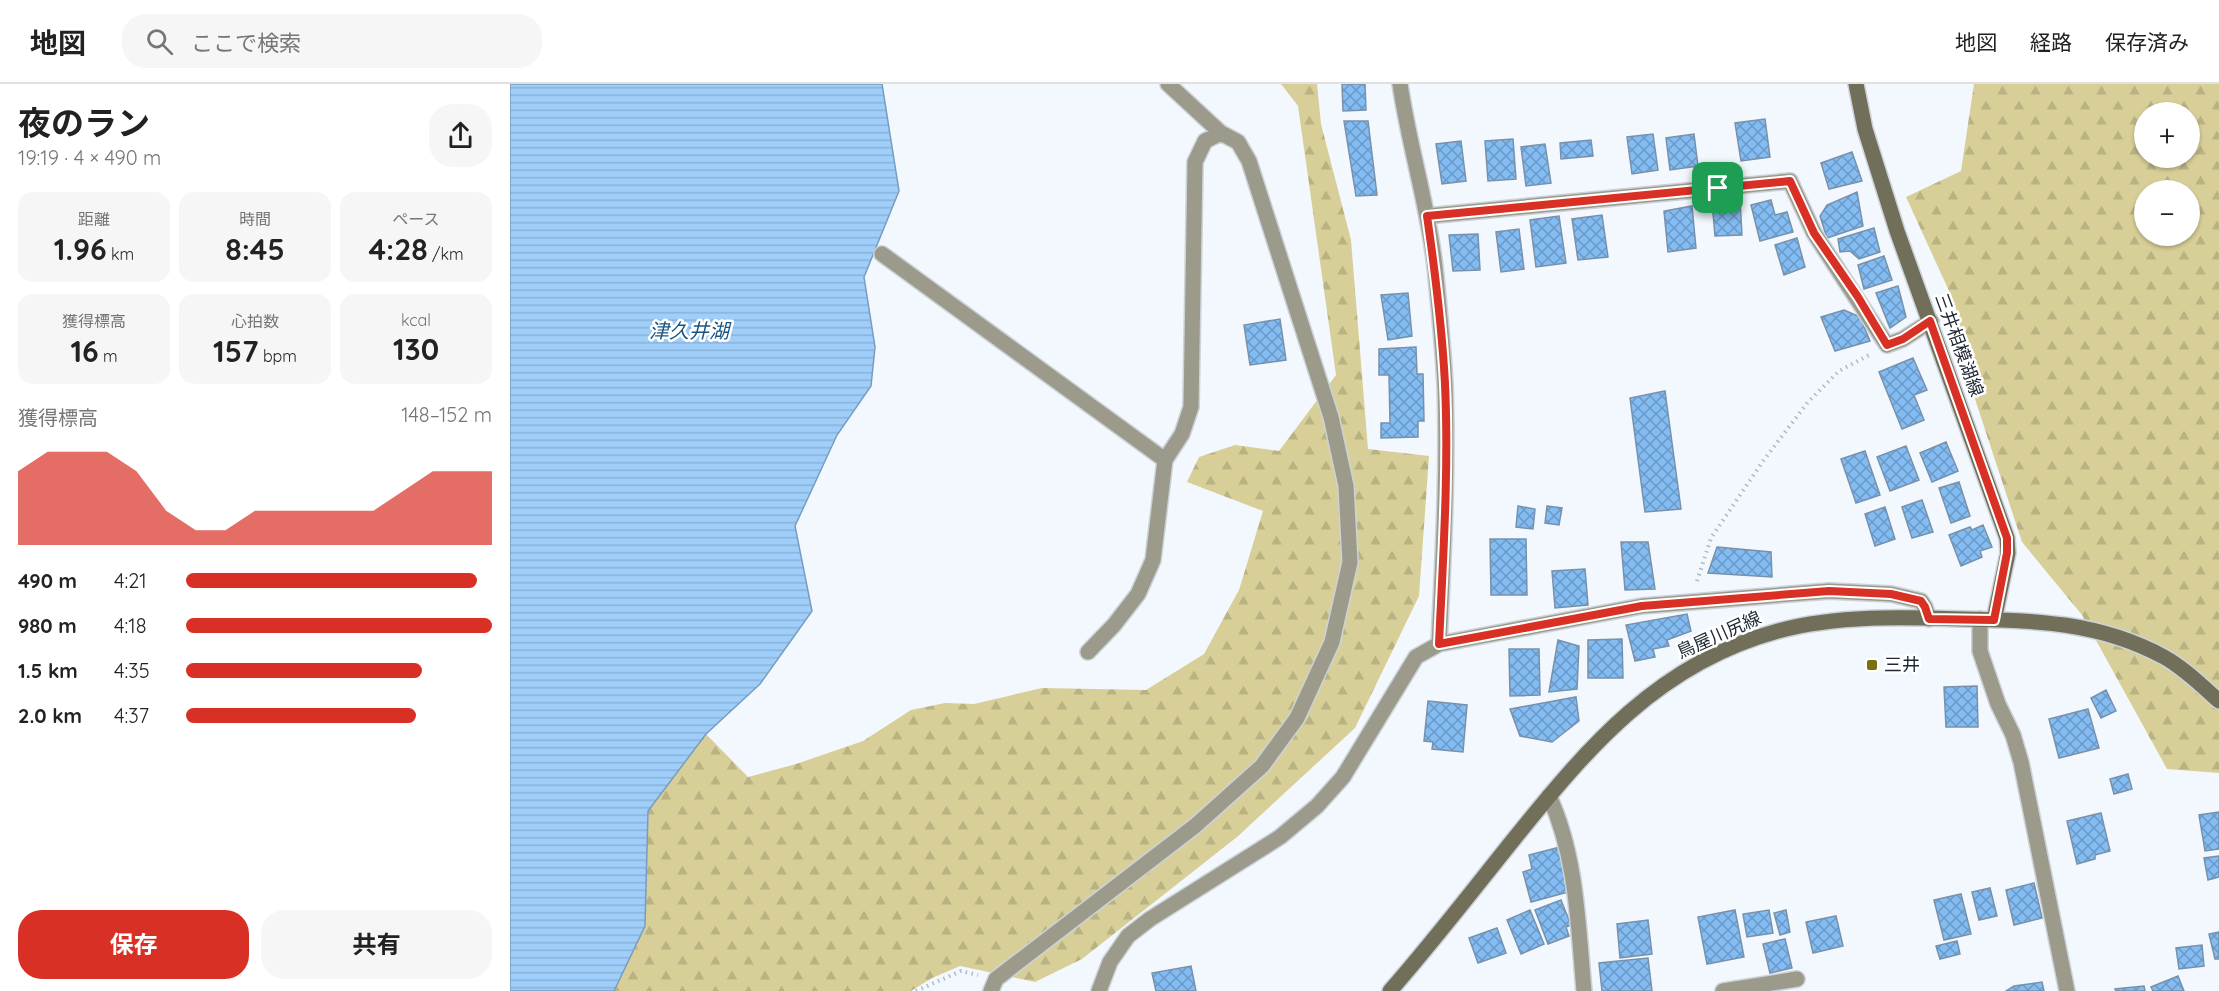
<!DOCTYPE html>
<html lang="ja">
<meta charset="utf-8">
<style>
body{margin:0;font-family:Quicksand,"Noto Sans JP",sans-serif;background:#f6f6f6;color:#222;height:100vh;display:flex;flex-direction:column;font-size:22px;white-space:nowrap}
*{box-sizing:border-box;margin:0}
p{font-size:20px;color:#767676}
.icon{flex:none;width:33px;height:33px;fill:none;stroke:currentColor;stroke-width:2;stroke-linecap:round;stroke-linejoin:round}
.map{position:relative;flex:1;overflow:hidden}
.side{display:flex;flex-direction:column;background:#fff;width:510px}
.side>*{flex:none}
.controls{position:absolute;left:1624px;top:18px;display:grid;gap:12px}
.controls a{display:grid;place-items:center;width:66px;height:66px;border-radius:50%;background:#fff;box-shadow:0 2px 4px #0004;font-size:30px}
.pin{position:absolute;display:grid;place-items:center;width:51px;height:51px;color:#fff;margin:-26px;border-radius:12px;box-shadow:0 3px 9px #0006}
.round{display:grid;place-items:center;flex:none;width:63px;height:63px;border-radius:24px;background:#f6f6f6}
.overview{display:flex;align-items:center;justify-content:space-between;height:102px;padding:0 18px}
h1{font-size:33px;font-weight:700;line-height:45px}
.figures{display:grid;grid-template-columns:repeat(3,1fr);gap:9px;height:102px;padding:6px 18px}
.figures div{display:grid;align-content:center;border-radius:15px;background:#f6f6f6;text-align:center}
.figures b{font-size:30px;font-weight:700}
.figures small{font-size:16px;font-weight:400}
.figures p{font-size:16px}
.chart{height:168px;padding:12px 18px}
.chart p{display:flex;justify-content:space-between}
.chart svg{width:100%;height:108px;margin-top:6px;fill:#d93025;opacity:.7}
.cta{display:flex;gap:12px;margin-top:auto;padding:12px 18px}
.cta a{flex:1;height:69px;border-radius:24px;background:#d93025;color:#fff;font-size:24px;font-weight:700;line-height:69px;text-align:center}
.cta a+a{background:#f6f6f6;color:#222}
ul{padding:0 18px;list-style:none;font-size:20px}
li{display:grid;grid-template-columns:96px 72px 1fr;align-items:center;height:45px}
li i{height:15px;border-radius:8px;background:#d93025}
header{display:flex;align-items:center;gap:36px;box-sizing:border-box;height:84px;padding:0 30px;background:#fff;border-bottom:2px solid #e0e0e0}
header strong{font-size:28px}
nav{display:flex;gap:33px;margin-inline-start:auto;font-size:21px}
.search{width:420px;height:54px;background:#f6f6f6;display:flex;align-items:center;gap:15px;box-sizing:border-box;padding:0 21px;border-radius:24px;color:#767676;font-size:22px}
main{display:flex;flex:1;min-height:0}
.map>svg:first-child{display:block}
.forest{fill:url(#forest-firs);fill-rule:evenodd}
.water{fill:url(#water-rules);stroke:#799cbe;stroke-width:1.5}
.building{fill:url(#building-cross-hatch);stroke:#7891aa;stroke-width:1.5}
.lines{fill:none;stroke-linecap:round;stroke-linejoin:round}
.minor-casing{stroke:#ccd3d8;stroke-width:18}
.secondary-casing{stroke:#ccd3d8;stroke-width:18}
.path{stroke:#b1b8bf;stroke-width:4;stroke-dasharray:1.5 4.5;stroke-linecap:butt}
.minor{stroke:#9c9a8b;stroke-width:15}
.secondary{stroke:#716e59;stroke-width:15}
.route-casing{stroke:#fff;stroke-width:12}
.route{stroke:#d93025;stroke-width:8}
.poi-dot{fill:#7e6f0d;stroke:#fff;stroke-width:2}
.labels{text-anchor:middle;stroke-width:5;stroke-linejoin:round;paint-order:stroke}
.street-label{font-size:18px;fill:#1e2832;stroke:#fff}
.poi-label{font-size:18px;fill:#1e2832;stroke:#fff;text-anchor:start}
.water-label{font-size:20px;font-style:italic;fill:#165486;stroke:#fff}
</style>
<header>
<strong>地図</strong>
<div class="search"><svg class="icon" aria-label="search" viewBox="0 0 24 24"><circle cx="10" cy="10" r="6"/><path d="M15 15l6 6"/></svg>ここで検索</div>
<nav><a>地図</a><a>経路</a><a>保存済み</a></nav>
</header>
<main>
<section class="side">
<div class="overview"><div><h1>夜のラン</h1><p>19:19 · 4 × 490 m</p></div><a class="round"><svg class="icon" aria-label="share" viewBox="0 0 24 24"><path d="M12 15V3M7 8l5-5 5 5M5 13v7h14v-7"/></svg></a></div>
<div class="figures">
<div><p>距離</p><b>1.96<small> km</small></b></div>
<div><p>時間</p><b>8:45</b></div>
<div><p>ペース</p><b>4:28<small> /km</small></b></div>
</div>
<div class="figures">
<div><p>獲得標高</p><b>16<small> m</small></b></div>
<div><p>心拍数</p><b>157<small> bpm</small></b></div>
<div><p>kcal</p><b>130</b></div>
</div>
<div class="chart"><p><span>獲得標高</span>148–152 m</p>
<svg viewBox="0 0 160 44" preserveAspectRatio="none"><path d="M0 44V14L10 6L20 6L30 6L40 14L50 30L60 38L70 38L80 30L90 30L100 30L110 30L120 30L130 22L140 14L150 14L160 14V44z"/></svg>
</div>
<ul>
<li><b>490 m</b>4:21<i style="width:95%"></i></li>
<li><b>980 m</b>4:18<i style="width:100%"></i></li>
<li><b>1.5 km</b>4:35<i style="width:77%"></i></li>
<li><b>2.0 km</b>4:37<i style="width:75%"></i></li>
</ul>
<div class="cta"><a>保存</a><a>共有</a></div>
</section>
<div class="map">
<svg width="1709" height="907" viewBox="0 0 1709 907">
<defs>
<pattern id="forest-firs" width="22" height="20" patternUnits="userSpaceOnUse" patternTransform="scale(1.5)"><rect width="22" height="20" fill="#d8cf98"/><path d="M5 1l3.5 6h-7zM16 11l3.5 6h-7z" fill="#b9b283"/></pattern>
<pattern id="water-rules" width="6" height="5" patternUnits="userSpaceOnUse" patternTransform="scale(1.5)"><rect width="6" height="5" fill="#a0cefa"/><path d="M0 2.5h6" fill="none" stroke="#89b1d7"/></pattern>
<pattern id="building-cross-hatch" width="8" height="8" patternUnits="userSpaceOnUse" patternTransform="scale(1.5)"><rect width="8" height="8" fill="#83bcf3"/><path d="M0 0l8 8M0 8l8-8" fill="none" stroke="#6b99c5"/></pattern>
</defs>
<rect width="100%" height="100%" fill="#f2f8fd"/>
<!-- forest -->
<path class="forest" d="M771 0H807L811 40 841 156 858 365 919 372 909 512 845 644 727 753 572 875 525 898 450 882 422 894 401 907H104L135 842 138 727 196 650 238 693 286 680 353 657 401 626 435 619 464 620 532 604 636 606 694 570 729 506 753 427 677 398 689 373 725 361 769 367 826 291 788 22Z
M1464 0H1709V689L1657 685 1572 531 1512 458 1461 303 1445 220 1396 113 1451 87ZM1635 28H1680V74H1635ZM1635 106H1680V152H1635Z"/>
<!-- water -->
<path class="water" d="M0 0H372L389 107 354 193 365 263 361 302 327 351 285 442 302 527 250 600 196 650 138 727 135 842 104 907H0Z"/>
<!-- building -->
<path class="building" d="M832 0H855L856 26 833 27Z
M1255 35 1260 73 1231 77 1225 39Z
M834 37H858L867 111 846 112Z
M1143 50 1148 86 1122 90 1117 53Z
M1184 50 1188 82 1160 86 1156 54Z
M1003 55 1006 95 978 97 975 57Z
M1081 56 1083 72 1051 75 1050 59Z
M951 57 956 97 932 100 926 60Z
M1035 60 1041 99 1016 102 1011 63Z
M1342 68 1352 97 1319 105 1311 79Z
M1347 108 1353 142 1317 154 1310 132 1317 121Z
M1230 116 1232 151 1205 152 1202 118Z
M1261 116 1265 131 1277 128 1283 148 1250 157 1241 121Z
M1182 122 1186 164 1158 168 1154 127Z
M1092 131 1098 173 1068 176 1062 135Z
M1049 132 1056 179 1026 183 1020 136Z
M1364 144 1370 168 1349 175 1340 167 1330 168 1328 155Z
M1009 145 1014 185 991 188 986 148Z
M968 150 970 186 943 187 939 151Z
M1287 154 1295 183 1274 191 1265 161Z
M1374 172 1382 196 1354 205 1348 181Z
M1388 202 1396 233 1380 244 1366 209Z
M898 209 902 252 878 256 871 211Z
M1334 226 1350 233 1360 257 1325 267 1311 233Z
M770 235 776 276 740 281 734 241Z
M906 263 907 290H913L914 337H908V353L871 354V339H880L879 291H869V265Z
M1403 274 1417 306 1404 311 1414 336 1392 345 1369 288Z
M1155 307 1171 425 1135 428 1120 314Z
M1436 358 1448 387 1422 398 1410 369Z
M1396 362 1409 396 1380 407 1367 373Z
M1355 367 1370 411 1346 419 1331 375Z
M1449 398 1460 432 1441 439 1429 404Z
M1412 416 1423 448 1402 454 1392 423Z
M1008 422 1025 425 1023 445 1006 443Z
M1037 422 1052 424 1049 441 1035 439Z
M1375 423 1385 455 1365 462 1355 430Z
M1473 441 1482 463 1470 467 1472 473 1451 482 1439 451 1460 443 1462 446Z
M980 455H1016L1017 511H981Z
M1111 458H1138L1145 505 1115 506Z
M1207 463 1261 468 1262 493 1198 489Z
M1075 485 1078 521 1045 524 1042 487Z
M1177 530 1181 547 1157 556 1159 562 1143 565 1145 573 1125 577 1116 541Z
M1112 555 1113 594H1078V556Z
M1048 556 1069 562 1067 605 1039 608Z
M999 565H1029L1030 611 1000 612Z
M1467 602 1468 643H1436L1434 603Z
M1596 606 1606 627 1591 634 1581 614Z
M1066 613 1069 637 1042 658 1010 652 1000 625Z
M918 617 957 621 953 668 922 665 923 658 914 657Z
M1578 625 1589 664 1549 674 1539 635Z
M1618 690 1622 705 1604 710 1600 695Z
M1709 728V765L1695 767 1689 731Z
M1591 729 1600 767 1585 771V775L1567 780 1557 737Z
M1050 763 1062 807 1021 818 1013 788 1022 785 1019 771Z
M1709 772V793L1698 796 1694 774Z
M1524 799 1532 834 1504 841 1496 806Z
M1480 804 1487 832 1469 836 1462 808Z
M1451 810 1461 850 1434 856 1424 816Z
M1051 816 1061 841 1056 843 1059 852 1038 860 1025 826Z
M1020 826 1034 860 1011 870 997 836Z
M1225 826 1234 873 1197 880 1188 833Z
M1259 826 1263 849 1237 853 1233 830Z
M1276 826 1280 848 1270 851 1264 829Z
M1326 832 1333 862 1303 869 1296 838Z
M1138 836 1142 870 1110 874 1107 840Z
M987 844 996 869 968 879 959 854Z
M1709 848V875H1705L1699 850Z
M1275 855 1282 884 1260 889 1253 860Z
M1447 857 1450 870 1430 875 1426 862Z
M1692 861 1694 882 1669 885 1666 864Z
M1138 874 1142 907H1092L1089 879Z
M681 882 686 907H646L642 889Z
M1668 892 1674 907H1643L1641 903Z
M1532 898 1534 907H1496L1504 902Z
M1634 902 1635 907H1606L1605 905Z"/>
<g class="lines">
<!-- minor casing -->
<g class="minor-casing">
<path id="minor" d="M658 0 711 49
M890 0C899 62 918 121 925 183 929 222 933 262 935 301 938 387 933 474 929 560
M917 132 1280 97 1304 149 1377 261 1393 255 1421 237
M372 170 655 376 672 350 681 323 685 78 695 57 711 49 728 58 739 77 821 333 836 402 840 478 822 558 787 634 752 682 685 742 486 895 481 907
M1470 535V567L1488 620 1503 651 1511 678 1557 907
M578 568 604 541 628 510 643 476 655 376
M1039 712C1067 773 1068 841 1074 907
M589 907 600 878 618 852 640 835 770 753 807 722 833 693 906 573 929 560 1132 522 1319 507 1381 510 1411 517 1415 523 1419 535
M1213 907 1287 895"/>
</g>
<!-- secondary casing -->
<g class="secondary-casing">
<path id="secondary" d="M1346 0 1355 45 1387 147 1497 454 1498 469 1484 536
M880 907C923 858 963 806 1004 755 1078 663 1149 579 1268 547 1327 531 1393 533 1453 535 1524 536 1590 538 1654 573 1674 584 1692 602 1709 617"/>
</g>
<!-- path -->
<path class="path" d="M1187 497 1201 454 1253 377 1298 318 1329 287 1361 270
M406 907 451 887 468 891"/>
<!-- minor -->
<use href="#minor" class="minor"/>
<!-- secondary -->
<use href="#secondary" class="secondary"/>
</g>
<g class="lines">
<!-- route casing -->
<g class="route-casing">
<path id="route" d="M1280 97 1304 149 1348 213 1377 261 1393 255 1420 237 1497 454V469L1484 536 1419 535 1415 523 1411 517 1381 510 1319 507 1132 522 929 560C933 474 939 386 935 300 932 243 925 187 917 132Z"/>
</g>
<!-- route -->
<use href="#route" class="route"/>
</g>
<!-- markers -->
<rect class="poi-dot" x="1356" y="575" width="12" height="12" rx="3"/>
<g class="labels">
<!-- street labels -->
<g class="street-label">
<text transform="translate(1449 261) rotate(70)" y="6">三井相模湖線</text>
<text transform="translate(1209 551) rotate(-24)" y="6">鳥屋川尻線</text>
</g>
<!-- poi labels -->
<g class="poi-label">
<text x="1374" y="587">三井</text>
</g>
<!-- water labels -->
<g class="water-label">
<text x="179" y="254">津久井湖</text>
</g>
</g>
</svg>
<div class="controls">
<a>+</a>
<a>−</a>
</div>
<div class="pin" style="left:1208px;top:104px;background:#1e9e55"><svg class="icon" aria-label="arrive" viewBox="0 0 24 24"><path d="M6 21V4h12l-3 4 3 4H6"/></svg></div>
</div>
</main>
